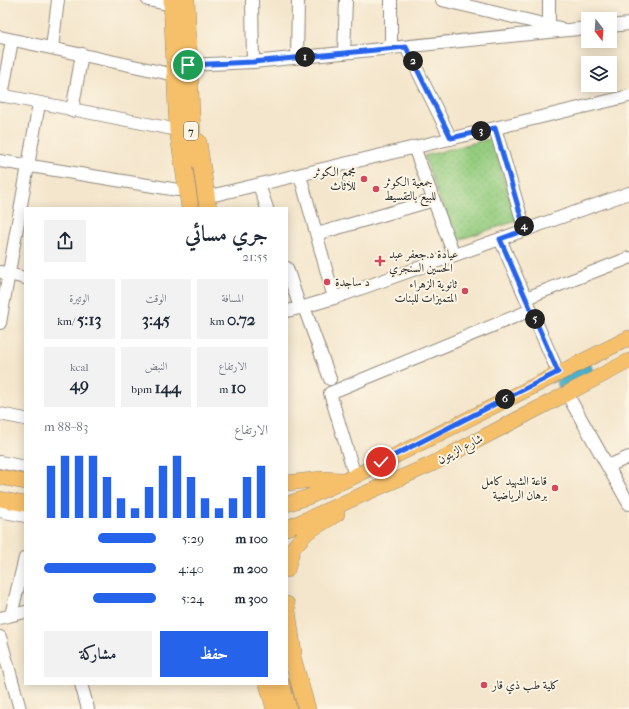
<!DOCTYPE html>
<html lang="ar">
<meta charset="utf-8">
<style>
body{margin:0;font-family:"IM FELL French Canon",Amiri,serif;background:#f2f2f3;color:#1f2937;direction:rtl;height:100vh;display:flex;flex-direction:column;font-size:15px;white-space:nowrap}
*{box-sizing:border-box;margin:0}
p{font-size:13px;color:#747a83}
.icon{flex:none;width:22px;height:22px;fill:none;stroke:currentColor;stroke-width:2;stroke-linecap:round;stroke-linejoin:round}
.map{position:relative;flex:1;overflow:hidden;direction:ltr}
.panel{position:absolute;left:24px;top:207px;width:264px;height:478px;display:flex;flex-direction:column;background:#fff;border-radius:0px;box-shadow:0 2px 10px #0003;direction:rtl}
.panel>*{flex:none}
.needle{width:26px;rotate:163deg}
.fabs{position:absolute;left:581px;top:12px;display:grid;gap:8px}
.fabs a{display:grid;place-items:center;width:36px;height:36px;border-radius:0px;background:#fff;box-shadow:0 2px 10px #0003;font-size:20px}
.pin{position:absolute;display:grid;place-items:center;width:34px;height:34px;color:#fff;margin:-17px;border:2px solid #fff;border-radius:50%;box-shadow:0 1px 4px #0007}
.km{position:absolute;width:20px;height:20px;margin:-10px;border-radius:50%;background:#222;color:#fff;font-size:11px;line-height:20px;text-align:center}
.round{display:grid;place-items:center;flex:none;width:42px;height:42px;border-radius:0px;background:#f2f2f3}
.summary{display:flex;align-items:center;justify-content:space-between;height:68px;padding:0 20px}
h1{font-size:22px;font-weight:700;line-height:30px}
.metrics{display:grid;grid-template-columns:repeat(3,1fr);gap:6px;height:68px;padding:4px 20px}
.metrics div{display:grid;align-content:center;border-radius:0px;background:#f2f2f3;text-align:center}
.metrics b{font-size:17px;font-weight:700}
.metrics small{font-size:11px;font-weight:400}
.metrics p{font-size:11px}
.chart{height:112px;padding:8px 20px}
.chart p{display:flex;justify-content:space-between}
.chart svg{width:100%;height:72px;margin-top:4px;stroke:#2563eb;stroke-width:6}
.action{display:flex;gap:8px;margin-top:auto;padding:8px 20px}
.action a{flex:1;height:46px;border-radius:0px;background:#2563eb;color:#fff;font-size:16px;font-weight:700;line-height:46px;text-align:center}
.action a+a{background:#f2f2f3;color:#1f2937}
ul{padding:0 20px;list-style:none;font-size:13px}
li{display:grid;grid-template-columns:64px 48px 1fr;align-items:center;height:30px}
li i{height:10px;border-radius:5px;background:#2563eb}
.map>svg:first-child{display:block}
.park{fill:url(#park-dots);stroke:#607c56}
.water{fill:#4cb1cb;stroke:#3c6e7b}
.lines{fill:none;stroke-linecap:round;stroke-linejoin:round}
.minor-casing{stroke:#90887c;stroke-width:14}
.major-casing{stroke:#90887c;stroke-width:16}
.highway-casing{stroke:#90887c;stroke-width:18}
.minor{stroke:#fff;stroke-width:12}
.major{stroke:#f6c06b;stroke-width:15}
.highway{stroke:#f6c06b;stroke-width:17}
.route-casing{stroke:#fff;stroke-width:8}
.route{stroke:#2563eb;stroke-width:5}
.poi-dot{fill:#d1495b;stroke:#fcf5e5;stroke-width:1.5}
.labels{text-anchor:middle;stroke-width:4;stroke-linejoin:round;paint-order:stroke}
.shield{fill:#fcf5e5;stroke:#6a6863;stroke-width:1}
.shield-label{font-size:11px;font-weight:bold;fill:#2b2b2b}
.poi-label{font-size:12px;fill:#2b2b2b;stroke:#fcf5e5;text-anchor:start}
.street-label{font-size:12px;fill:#2b2b2b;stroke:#fcf5e5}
</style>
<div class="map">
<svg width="629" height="709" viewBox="0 0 629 709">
<defs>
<pattern id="park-dots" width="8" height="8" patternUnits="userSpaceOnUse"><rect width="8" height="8" fill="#95cd80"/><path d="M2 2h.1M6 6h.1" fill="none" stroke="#81b06f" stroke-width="1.8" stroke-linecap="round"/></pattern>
</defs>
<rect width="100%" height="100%" fill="#fcf5e5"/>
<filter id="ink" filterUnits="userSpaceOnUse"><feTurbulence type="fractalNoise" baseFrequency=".025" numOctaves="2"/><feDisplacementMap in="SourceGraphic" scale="8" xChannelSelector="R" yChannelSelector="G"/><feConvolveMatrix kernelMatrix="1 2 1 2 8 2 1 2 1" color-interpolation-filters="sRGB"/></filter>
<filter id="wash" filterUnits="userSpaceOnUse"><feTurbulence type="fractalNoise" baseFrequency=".012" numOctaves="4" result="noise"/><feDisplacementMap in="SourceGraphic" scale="16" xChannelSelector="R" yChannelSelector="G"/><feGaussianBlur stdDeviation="0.9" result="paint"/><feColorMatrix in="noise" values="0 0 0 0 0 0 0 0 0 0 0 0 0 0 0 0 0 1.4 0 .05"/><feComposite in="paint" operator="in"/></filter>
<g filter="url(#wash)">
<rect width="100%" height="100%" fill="#f4e6cc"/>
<!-- park -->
<path class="park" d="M492 138 516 221 455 241 424 156Z"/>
<!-- water -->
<path class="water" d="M590 363 595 376 562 394 556 381Z"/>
</g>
<g filter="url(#ink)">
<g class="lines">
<!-- minor casing -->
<g class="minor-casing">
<path id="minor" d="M148 0 172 5
M252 0 253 62
M442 0 560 28
M549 26V0
M610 26 629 24
M0 37 175 75
M406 47 451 139
M52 48 58 0
M391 48V0
M344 53 346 0
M297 58 298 0
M188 65 253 62 588 28
M0 95 178 130
M2 96 12 40
M72 111 82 54
M495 128 525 230
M414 147 454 255
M0 161 178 190
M300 175 334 298
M259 185 267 208
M206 197 629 96
M317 234 434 200
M500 239 558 372
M287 268 300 308 334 298 629 193
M1 272 25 278
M526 298 629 258
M304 307 330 379
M287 311 300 308
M0 323 39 104
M567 394 629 504
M0 414 25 419
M0 462 25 467
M608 466 629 457
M355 476 330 393 531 310
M0 511 25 516
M11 615 25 558
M0 618 25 612
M0 637 20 709
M81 684 88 709"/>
</g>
<!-- major casing -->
<g class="major-casing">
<path id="major" d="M0 477 25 482
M287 483 321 479 342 480
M0 499 25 504
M287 504 308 497 355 476 629 338
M287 528 432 464 629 361
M287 570 293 548 307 532 337 514
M287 604 294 652"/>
</g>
<!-- highway casing -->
<g class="highway-casing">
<path id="highway" d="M172 0 178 130 190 208
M186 0 193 158
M198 142 208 208
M287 639 307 709
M268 684 275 709
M281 684 288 709"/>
</g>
<!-- minor -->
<use href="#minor" class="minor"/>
<!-- major -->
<use href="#major" class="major"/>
<!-- highway -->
<use href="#highway" class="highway"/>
</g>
</g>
<g class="lines" filter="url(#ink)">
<!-- route casing -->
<g class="route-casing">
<path id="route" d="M188 65 253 62 406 47 451 138 495 128 525 230 500 239 558 372 381 462"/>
</g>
<!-- route -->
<use href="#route" class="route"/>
</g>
<!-- markers -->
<g class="poi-dot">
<circle cx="364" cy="179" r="4"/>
<circle cx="376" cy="189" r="4"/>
<path d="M378 255h4v4h4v4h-4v4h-4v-4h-4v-4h4z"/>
<circle cx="327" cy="282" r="4"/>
<circle cx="465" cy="291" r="4"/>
<circle cx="555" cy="488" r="4"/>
<circle cx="484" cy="685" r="4"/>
</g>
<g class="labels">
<!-- shield labels -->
<rect class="shield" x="184" y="122" width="14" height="18" rx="3"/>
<g class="shield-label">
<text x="191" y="135">7</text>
</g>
<!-- poi labels -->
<g class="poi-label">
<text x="356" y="176" text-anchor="end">مجمع الكوثر<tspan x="356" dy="14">للاثاث</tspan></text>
<text x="384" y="186">جمعية الكوثر<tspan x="384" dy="14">للبيع بالتقسيط</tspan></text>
<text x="389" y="258">عيادة د.جعفر عبد<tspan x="389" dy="14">الحسين السنجري</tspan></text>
<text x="335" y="286">د ساجدة</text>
<text x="457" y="288" text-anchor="end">ثانوية الزهراء<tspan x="457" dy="14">المتميزات للبنات</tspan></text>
<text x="547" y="485" text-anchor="end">قاعة الشهيد كامل<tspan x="547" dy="14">برهان الرياضية</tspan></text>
<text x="492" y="689">كلية طب ذي قار</text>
</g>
<!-- street labels -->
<g class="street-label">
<text transform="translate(460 449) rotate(-28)" y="4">شارع الزيتون</text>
</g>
</g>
</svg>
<div class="fabs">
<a><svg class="needle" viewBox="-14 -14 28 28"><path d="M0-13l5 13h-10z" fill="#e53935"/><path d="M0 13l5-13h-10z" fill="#747a83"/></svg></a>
<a><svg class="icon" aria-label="layers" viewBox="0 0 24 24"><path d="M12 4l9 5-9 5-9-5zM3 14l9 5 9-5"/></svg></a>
</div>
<div class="pin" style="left:188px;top:65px;background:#1e9e55"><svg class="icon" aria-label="arrive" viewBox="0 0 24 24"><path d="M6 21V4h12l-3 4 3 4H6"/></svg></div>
<div class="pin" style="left:381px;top:462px;background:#d93025"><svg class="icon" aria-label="check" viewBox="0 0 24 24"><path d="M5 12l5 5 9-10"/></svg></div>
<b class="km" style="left:305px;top:57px">1</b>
<b class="km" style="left:413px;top:61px">2</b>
<b class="km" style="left:481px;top:131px">3</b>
<b class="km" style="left:524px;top:226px">4</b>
<b class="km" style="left:535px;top:319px">5</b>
<b class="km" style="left:505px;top:399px">6</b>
<section class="panel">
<div class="summary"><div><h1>جري مسائي</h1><p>21:55</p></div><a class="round"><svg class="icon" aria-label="share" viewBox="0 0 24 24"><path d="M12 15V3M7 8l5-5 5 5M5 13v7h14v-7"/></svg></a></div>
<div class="metrics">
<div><p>المسافة</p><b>0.72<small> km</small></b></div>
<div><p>الوقت</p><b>3:45</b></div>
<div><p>الوتيرة</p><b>5:13<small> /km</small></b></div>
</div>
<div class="metrics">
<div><p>الارتفاع</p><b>10<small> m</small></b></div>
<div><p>النبض</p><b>144<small> bpm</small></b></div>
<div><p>kcal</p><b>49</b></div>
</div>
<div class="chart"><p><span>الارتفاع</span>83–88 m</p>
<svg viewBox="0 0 160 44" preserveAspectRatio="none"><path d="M5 44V12M15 44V6M25 44V6M35 44V6M45 44V19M55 44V32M65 44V38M75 44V25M85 44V12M95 44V6M105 44V19M115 44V32M125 44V38M135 44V32M145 44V19M155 44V12"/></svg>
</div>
<ul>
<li><b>100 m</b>5:29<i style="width:52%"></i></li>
<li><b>200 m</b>4:40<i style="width:100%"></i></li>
<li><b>300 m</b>5:24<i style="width:56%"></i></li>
</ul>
<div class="action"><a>حفظ</a><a>مشاركة</a></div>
</section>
</div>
